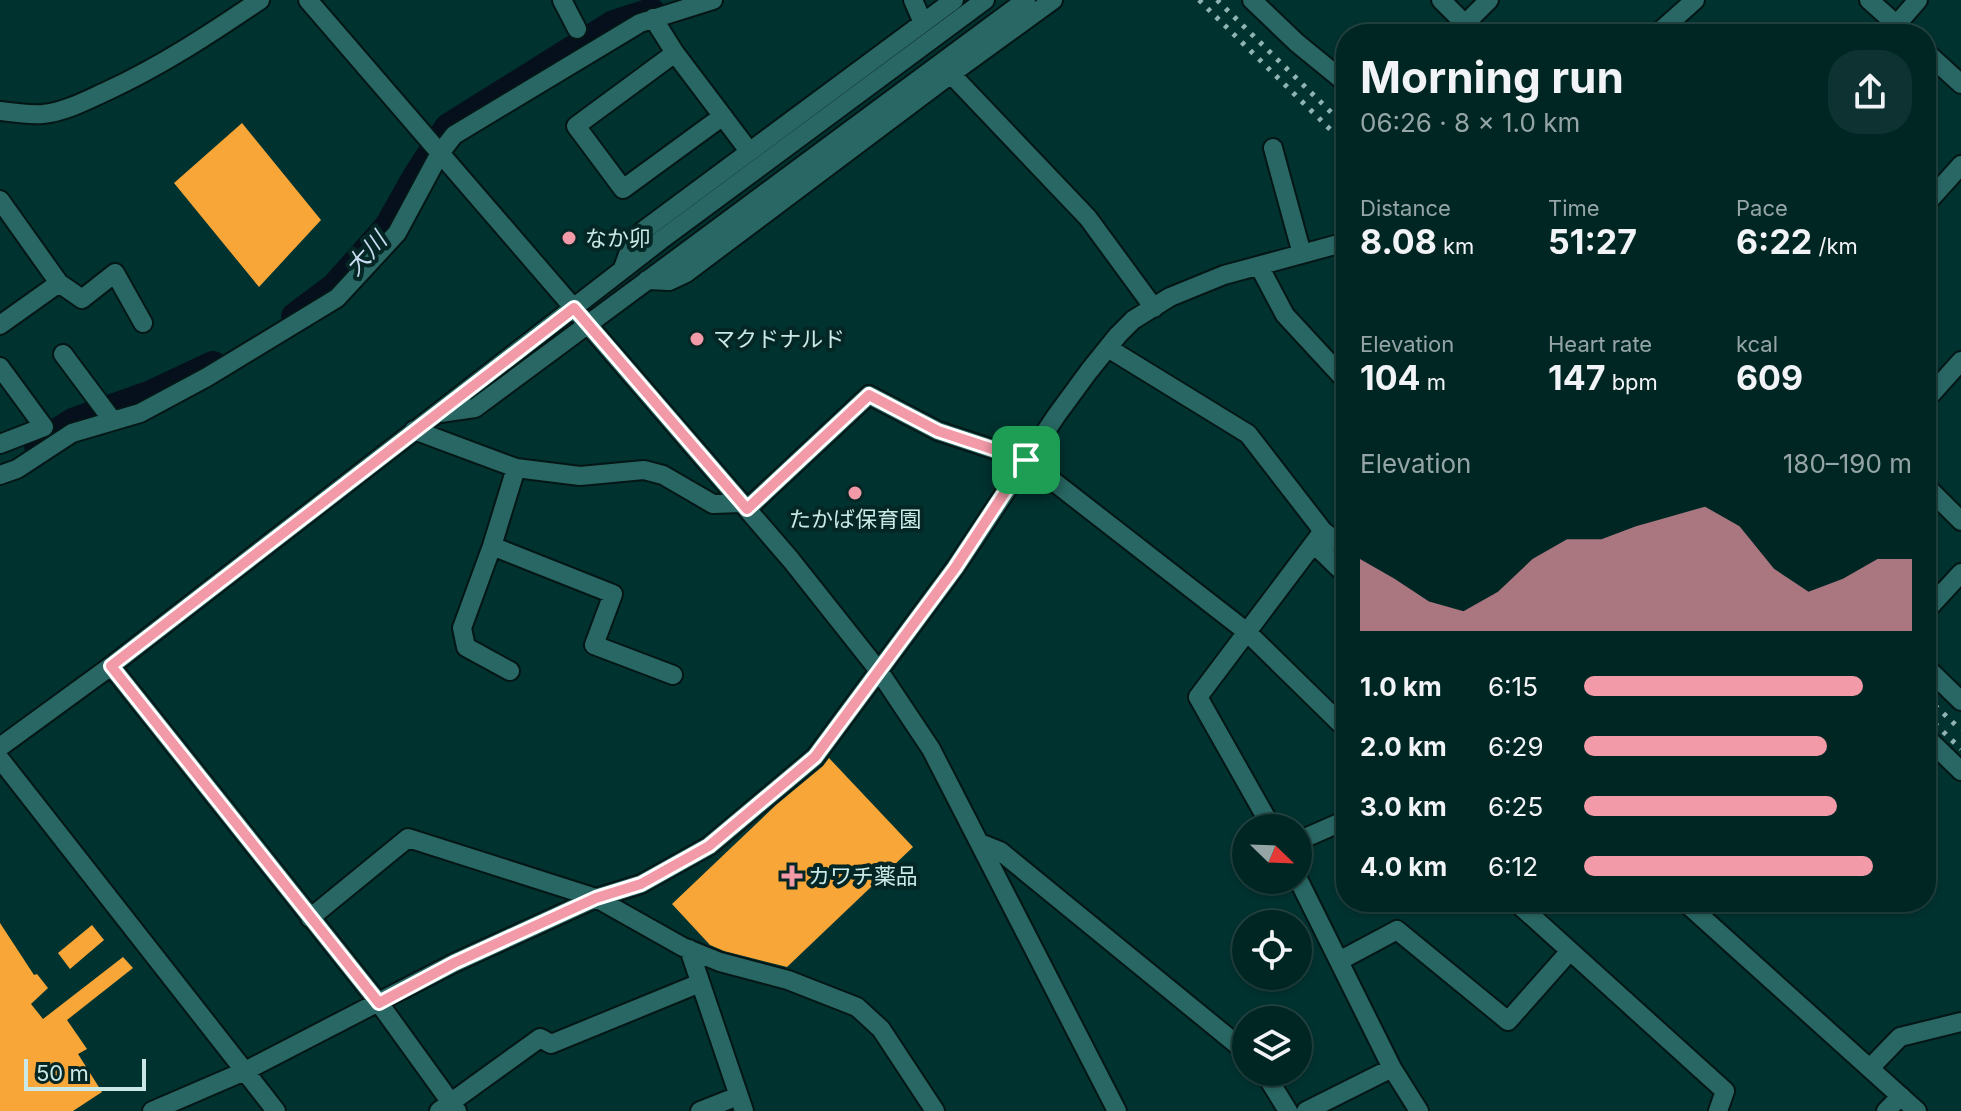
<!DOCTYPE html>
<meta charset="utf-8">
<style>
body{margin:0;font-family:Inter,"Noto Sans JP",sans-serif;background:#0e3231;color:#f1f3f6;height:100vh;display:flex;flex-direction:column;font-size:30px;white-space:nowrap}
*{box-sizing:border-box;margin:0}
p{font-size:26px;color:#95a5a6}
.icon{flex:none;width:44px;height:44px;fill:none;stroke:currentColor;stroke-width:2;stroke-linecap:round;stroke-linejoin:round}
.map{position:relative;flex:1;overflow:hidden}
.panel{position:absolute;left:1336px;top:24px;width:600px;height:888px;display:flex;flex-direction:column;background:#002624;border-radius:32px;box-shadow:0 2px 6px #0004,0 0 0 2px #224341}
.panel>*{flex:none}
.needle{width:52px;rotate:113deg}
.controls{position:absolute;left:1232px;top:814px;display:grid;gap:16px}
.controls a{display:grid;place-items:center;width:80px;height:80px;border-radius:50%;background:#002624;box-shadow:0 2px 6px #0004,0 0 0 2px #224341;font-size:40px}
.scale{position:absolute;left:24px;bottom:20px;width:122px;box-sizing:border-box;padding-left:8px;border:4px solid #cae8e5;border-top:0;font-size:22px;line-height:28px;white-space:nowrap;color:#cae8e5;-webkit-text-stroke:6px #042624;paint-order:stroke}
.pin{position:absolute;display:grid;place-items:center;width:68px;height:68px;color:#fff;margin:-34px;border-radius:16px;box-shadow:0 4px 12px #0006}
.round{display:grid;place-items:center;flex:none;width:84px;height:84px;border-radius:32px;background:#0e3231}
.summary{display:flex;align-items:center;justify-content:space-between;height:136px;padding:0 24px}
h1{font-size:44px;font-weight:700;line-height:60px}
.figures{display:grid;grid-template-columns:repeat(3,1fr);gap:12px;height:136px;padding:8px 24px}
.figures div{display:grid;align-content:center}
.figures b{font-size:34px;font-weight:700}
.figures small{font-size:22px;font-weight:400}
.figures p{font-size:22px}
.chart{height:224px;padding:16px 24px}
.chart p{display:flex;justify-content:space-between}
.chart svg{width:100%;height:144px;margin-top:8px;fill:#f39aa8;opacity:.7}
ul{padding:0 24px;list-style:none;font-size:26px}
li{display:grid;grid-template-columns:128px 96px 1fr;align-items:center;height:60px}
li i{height:20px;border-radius:10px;background:#f39aa8}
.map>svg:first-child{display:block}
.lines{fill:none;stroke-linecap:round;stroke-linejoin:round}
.river{stroke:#05101c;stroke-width:30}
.building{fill:#f8a638}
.minor-casing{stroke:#041615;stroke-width:22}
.minor{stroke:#286763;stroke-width:18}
.rail{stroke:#90b4b1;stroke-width:5;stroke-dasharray:4 8;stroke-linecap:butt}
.route-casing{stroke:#fff;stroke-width:16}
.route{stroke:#f39aa8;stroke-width:10}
.poi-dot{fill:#f39aa8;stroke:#042624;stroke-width:3}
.labels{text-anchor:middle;stroke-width:8;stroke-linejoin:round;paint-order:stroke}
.poi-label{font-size:22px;fill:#cae8e5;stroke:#042624;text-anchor:start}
.water-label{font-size:24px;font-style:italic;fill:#c7dbf0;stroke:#042624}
</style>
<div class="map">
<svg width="1961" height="1111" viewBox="0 0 1961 1111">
<rect width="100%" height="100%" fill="#003230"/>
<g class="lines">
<!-- river -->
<path class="river" d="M296 317 336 287 389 227 416 179 449 128 614 25 651 13
M39 445 73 423 149 396 213 366"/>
</g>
<!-- building -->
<path class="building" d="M242 123 321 220 259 287 174 183Z
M829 758 913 847 787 967 724 951 710 945 672 904 776 805 823 766Z
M0 923 34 975 37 974 48 988 31 1004 43 1019 123 957 133 968 67 1020 87 1049 78 1054 102 1092 73 1111H0Z
M92 925 104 940 70 969 58 953Z"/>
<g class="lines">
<!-- minor casing -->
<g class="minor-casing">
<path id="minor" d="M308 0 791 560 879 671 931 749 1117 1111
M562 0 577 29
M913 0 923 23
M1252 0 1297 43 1346 83
M1441 0 1475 34
M1869 0 1907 34
M653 18 675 53 749 151
M1465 24 1489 0
M1890 32 1918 0
M1657 34 1695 0
M1926 52 1961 84
M675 53 576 126 623 189 723 116
M951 74 1053 0
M0 111C14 113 28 115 43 114 65 112 87 100 107 91 161 66 210 34 260 0
M1273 148 1302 254
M0 200 59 283 0 325
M1926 204 1961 165
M1259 266 1285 315 1346 381
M623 268 630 249 640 233 954 0
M647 280 669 281 686 273 951 74 1088 218 1154 308
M59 283 82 299 115 273 143 323
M1108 348 1248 434 1323 531 1198 697 1272 828
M63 354 113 421
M0 367 44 427 0 444
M1926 400 1961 361
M440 413 475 408 1026 0
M414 430 516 468 580 476 644 470 663 475 713 504 742 503
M516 468 492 546 613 594 594 645 673 675
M0 475 17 469 72 433 140 413 207 377 337 298 397 233 440 153 454 135 640 23 713 0
M1926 486 1961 521
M747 509 869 395 938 431 1026 460 1247 632 1346 729
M1323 531 1346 548
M1314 544 1346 575
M492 546 462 628 466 647 510 671
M1926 611 1961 573
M111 666 379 1003 457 1111
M1926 667 1961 701
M1926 737 1961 771
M0 747 111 666 661 240 985 0
M0 759 276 1111
M1298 841 1346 820
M980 843 1000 851 1246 1052
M1298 879 1392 1068 1306 1111
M1516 902 1725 1091 1718 1111
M1685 902 1917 1111
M310 918 408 838 596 898 683 947 720 962 788 980 857 1007 881 1029 935 1111
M689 949 744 1111
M1339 961 1397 930 1508 1021 1570 951
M1392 1068 1419 1111
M1870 1068 1900 1037 1961 1022
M1264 1072 1288 1111
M152 1111 245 1071 454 963 596 898 641 884 709 846 815 757 955 568 1056 416 1089 371 1118 335 1133 320 1170 297 1224 275 1346 242
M439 1111 540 1038 551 1044 700 983
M700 1111 738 1096
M1886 1111 1901 1096"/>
</g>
<!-- minor -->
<use href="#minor" class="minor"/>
<!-- rail -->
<path class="rail" d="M1199 0 1346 145
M1217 0 1346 127
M1926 697 1961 730
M1926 715 1961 749"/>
</g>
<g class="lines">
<!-- route casing -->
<g class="route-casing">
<path id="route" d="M574 308 747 509 869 395 938 431 1026 460 955 568 815 757 709 846 641 884 596 898 454 963 379 1003 111 666Z"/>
</g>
<!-- route -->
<use href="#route" class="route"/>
</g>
<!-- markers -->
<g class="poi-dot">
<circle cx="569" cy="238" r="8"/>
<circle cx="697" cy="339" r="8"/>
<circle cx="855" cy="493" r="8"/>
<path d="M788 864h8v8h8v8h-8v8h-8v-8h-8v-8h8z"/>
</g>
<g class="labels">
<!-- poi labels -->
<g class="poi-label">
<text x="585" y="246">なか卯</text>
<text x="713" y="347">マクドナルド</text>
<text x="855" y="527" text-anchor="middle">たかば保育園</text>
<text x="808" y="884">カワチ薬品</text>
</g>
<!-- water labels -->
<g class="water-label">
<text transform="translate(366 254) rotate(-48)" y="8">大川</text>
</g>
</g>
</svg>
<div class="controls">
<a><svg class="needle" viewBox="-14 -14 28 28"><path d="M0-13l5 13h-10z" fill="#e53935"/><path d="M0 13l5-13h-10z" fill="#95a5a6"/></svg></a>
<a><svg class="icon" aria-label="locate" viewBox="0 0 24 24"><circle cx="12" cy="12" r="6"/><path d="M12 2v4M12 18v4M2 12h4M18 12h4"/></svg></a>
<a><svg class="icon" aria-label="layers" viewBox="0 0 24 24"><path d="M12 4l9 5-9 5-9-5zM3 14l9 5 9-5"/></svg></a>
</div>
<div class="scale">50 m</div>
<div class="pin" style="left:1026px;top:460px;background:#1e9e55"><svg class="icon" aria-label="arrive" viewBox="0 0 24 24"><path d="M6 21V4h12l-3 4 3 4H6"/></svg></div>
<section class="panel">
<div class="summary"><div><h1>Morning run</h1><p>06:26 · 8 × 1.0 km</p></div><a class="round"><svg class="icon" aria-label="share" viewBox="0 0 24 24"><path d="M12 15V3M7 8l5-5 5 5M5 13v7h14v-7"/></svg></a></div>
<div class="figures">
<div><p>Distance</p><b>8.08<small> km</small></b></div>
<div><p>Time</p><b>51:27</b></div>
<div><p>Pace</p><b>6:22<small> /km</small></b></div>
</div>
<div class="figures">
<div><p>Elevation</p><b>104<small> m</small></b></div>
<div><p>Heart rate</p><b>147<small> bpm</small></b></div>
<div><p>kcal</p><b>609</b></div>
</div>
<div class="chart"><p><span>Elevation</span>180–190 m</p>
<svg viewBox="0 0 160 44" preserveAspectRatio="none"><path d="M0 44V22L10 28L20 35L30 38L40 32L50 22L60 16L70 16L80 12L90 9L100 6L110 12L120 25L130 32L140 28L150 22L160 22V44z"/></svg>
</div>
<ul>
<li><b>1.0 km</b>6:15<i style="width:85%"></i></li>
<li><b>2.0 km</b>6:29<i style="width:74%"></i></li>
<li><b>3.0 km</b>6:25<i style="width:77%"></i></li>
<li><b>4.0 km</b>6:12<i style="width:88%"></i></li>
</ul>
</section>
</div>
